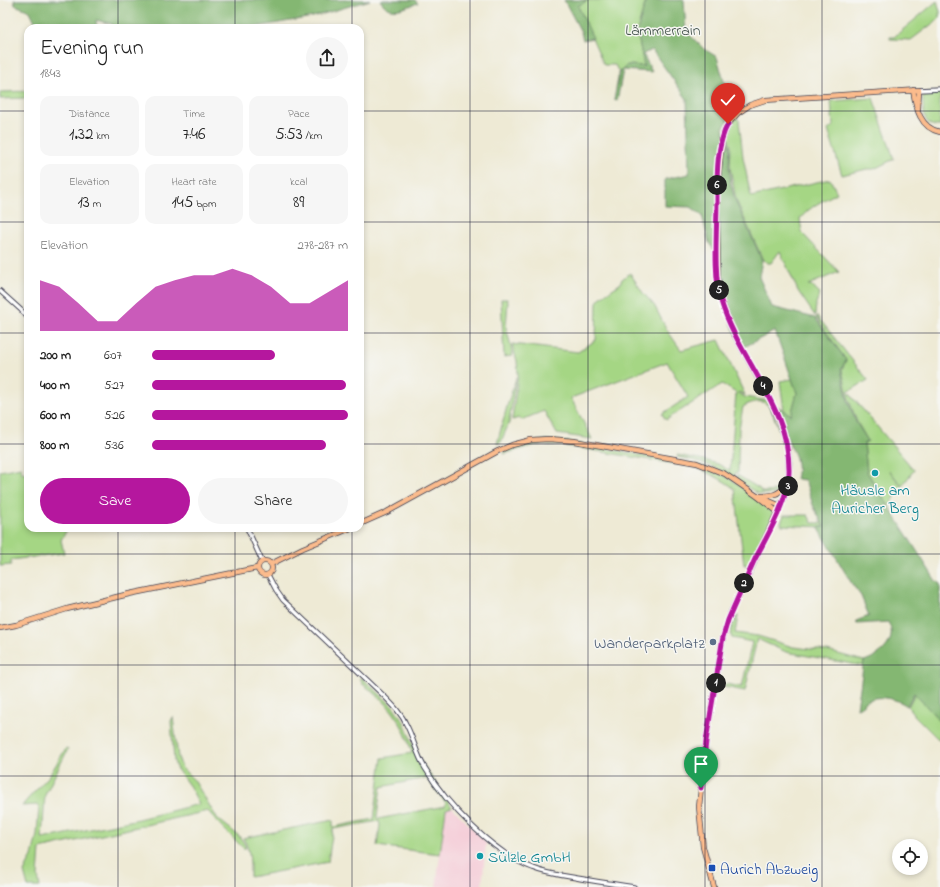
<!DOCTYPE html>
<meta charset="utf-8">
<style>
body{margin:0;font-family:"Indie Flower",sans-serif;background:#f6f6f6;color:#222;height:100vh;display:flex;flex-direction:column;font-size:15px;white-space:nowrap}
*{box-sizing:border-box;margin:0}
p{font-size:13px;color:#767676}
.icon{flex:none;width:22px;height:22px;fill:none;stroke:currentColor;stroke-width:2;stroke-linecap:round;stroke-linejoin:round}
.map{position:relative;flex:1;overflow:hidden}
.drawer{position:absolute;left:24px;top:24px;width:340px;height:508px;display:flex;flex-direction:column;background:#fff;border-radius:12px;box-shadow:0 2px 6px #0003}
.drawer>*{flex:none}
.buttons{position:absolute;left:892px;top:839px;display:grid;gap:8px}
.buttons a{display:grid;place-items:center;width:36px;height:36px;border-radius:50%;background:#fff;box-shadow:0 2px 6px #0003;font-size:20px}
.pin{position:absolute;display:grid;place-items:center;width:34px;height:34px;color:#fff;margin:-41px -17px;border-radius:50% 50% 50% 0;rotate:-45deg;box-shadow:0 0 4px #0007}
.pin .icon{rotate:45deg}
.km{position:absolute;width:20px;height:20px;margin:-10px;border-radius:50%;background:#222;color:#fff;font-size:11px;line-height:20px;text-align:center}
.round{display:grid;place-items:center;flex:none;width:42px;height:42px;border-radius:21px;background:#f6f6f6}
.overview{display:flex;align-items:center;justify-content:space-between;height:68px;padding:0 16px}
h1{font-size:22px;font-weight:600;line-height:30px}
.stats{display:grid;grid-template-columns:repeat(3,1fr);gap:6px;height:68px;padding:4px 16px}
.stats div{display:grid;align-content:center;border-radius:10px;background:#f6f6f6;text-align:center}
.stats b{font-size:17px;font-weight:600}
.stats small{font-size:11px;font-weight:400}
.stats p{font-size:11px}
.chart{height:112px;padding:8px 16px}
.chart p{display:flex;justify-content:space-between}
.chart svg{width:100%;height:72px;margin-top:4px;fill:#b5179e;opacity:.7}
.primary-button{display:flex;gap:8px;margin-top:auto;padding:8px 16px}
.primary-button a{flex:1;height:46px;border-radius:24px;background:#b5179e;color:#fff;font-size:16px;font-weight:600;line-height:46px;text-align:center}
.primary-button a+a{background:#f6f6f6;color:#222}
ul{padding:0 16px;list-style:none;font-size:13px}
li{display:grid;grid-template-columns:64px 48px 1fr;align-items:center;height:30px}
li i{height:10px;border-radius:5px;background:#b5179e}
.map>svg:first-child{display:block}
.built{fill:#f5cfd9}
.green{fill:#a5d684;stroke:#647c60;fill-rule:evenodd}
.forest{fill:#84b772;stroke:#536c56}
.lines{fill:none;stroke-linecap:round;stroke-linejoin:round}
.minor-casing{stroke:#414052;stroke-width:5.5}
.major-casing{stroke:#414052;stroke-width:6}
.minor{stroke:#fff;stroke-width:3.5}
.major{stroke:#fbbb8c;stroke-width:4.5}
.route-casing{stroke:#fff;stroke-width:8}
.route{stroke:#b5179e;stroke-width:5}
.grid{fill:none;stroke:#22223b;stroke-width:1;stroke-opacity:0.55}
.culture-dot{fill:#0f9aa8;stroke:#f6f6f2;stroke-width:1.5}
.service-dot{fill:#5c6f8a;stroke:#f6f6f2;stroke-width:1.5}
.transit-dot{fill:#1a4fb4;stroke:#f6f6f2;stroke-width:1.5}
.labels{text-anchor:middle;stroke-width:3;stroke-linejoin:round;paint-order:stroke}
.park-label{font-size:16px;fill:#495851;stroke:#f6f6f2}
.culture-label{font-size:16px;fill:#0d838f;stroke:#f6f6f2}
.service-label{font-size:16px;fill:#4e5e75;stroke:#f6f6f2;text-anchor:end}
.transit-label{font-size:16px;fill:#164399;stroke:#f6f6f2;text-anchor:start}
</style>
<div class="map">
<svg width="940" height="887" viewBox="0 0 940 887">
<rect width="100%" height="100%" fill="#f6f6f2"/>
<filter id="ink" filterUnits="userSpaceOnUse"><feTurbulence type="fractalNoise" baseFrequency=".025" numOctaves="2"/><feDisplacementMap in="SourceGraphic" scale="8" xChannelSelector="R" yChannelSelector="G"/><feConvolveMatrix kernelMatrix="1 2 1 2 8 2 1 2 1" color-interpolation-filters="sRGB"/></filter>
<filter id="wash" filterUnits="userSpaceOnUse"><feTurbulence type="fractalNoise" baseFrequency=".012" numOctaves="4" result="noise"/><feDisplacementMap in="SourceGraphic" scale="16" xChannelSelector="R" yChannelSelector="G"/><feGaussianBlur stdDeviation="0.9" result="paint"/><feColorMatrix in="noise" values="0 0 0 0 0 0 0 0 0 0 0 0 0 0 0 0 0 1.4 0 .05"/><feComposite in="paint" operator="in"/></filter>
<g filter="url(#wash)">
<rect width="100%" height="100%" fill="#eeead5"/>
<!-- built -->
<path class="built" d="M452 807 486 843 482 887H436L446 808Z"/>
<!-- green -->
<path class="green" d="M588 0H644L645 4 637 31 644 66 627 65 619 73 615 65H604L578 6Z
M937 1 940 12V18L911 40 890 39V37H894Z
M28 91V98L0 99V92Z
M940 92V126C922 128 923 109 923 96L927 93Z
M873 98 894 159 874 169H867L842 175 828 130 833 126 831 101Z
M736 117 739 120 743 157 751 197 830 179 837 193C824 200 809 207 800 219L802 233 839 272 808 285H811L820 293 816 303 815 316 798 291 780 251 771 263H768L763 260 736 200 730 167 731 146 726 132Z
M630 273 643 293 654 305 667 330 681 350 719 340 745 395 739 392 738 393 745 397 769 401 784 441 787 456 786 482 783 486 774 494H758L737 480V475L760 489 761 492C769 492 778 492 782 483 791 465 781 435 774 417 772 413 770 406 766 404 761 399 748 403 743 407L739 429 738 473H735L734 478C716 466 698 461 677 457V455L704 460 718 464 730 471 736 393 722 384 666 420 662 414 688 397 667 362 571 398 592 439 557 434 544 411 521 420 519 418 512 420 518 375 517 361 512 344 578 352 596 340 597 302 601 297 621 283V280Z
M501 299H507L508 302 506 327 513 354 512 356 504 357Z
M817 316 868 380 848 392 914 470 902 486 889 470 902 487 889 506 867 472 864 443 868 441 857 422 849 400 842 370 846 360 816 317Z
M516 378 509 423 501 442 497 444 507 406Z
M792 379 797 393 791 415 784 410 780 381Z
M546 440 570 442 707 467 731 479 773 511 774 515 750 565 747 567V564L744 565 735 489C722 479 709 473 693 467L560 445H536L504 454 505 450C519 445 531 442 546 440Z
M21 467 22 473 28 472V528H68L61 540 64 553 11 560V565L0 566V471Z
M784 515H808L812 523H822L824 527 782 525 781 523Z
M736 616H738L735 633 758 636 793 647 827 651 864 661 863 666 786 652 757 639 745 691 724 687 723 685 726 684 742 687 752 642 732 638C728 631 734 623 736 616Z
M361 677 393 706 404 722 418 757 452 807 446 809 440 854 377 846 380 825 379 821 333 829 328 862 250 877C250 864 251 850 243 838L333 820V827L374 819 382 758 412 753C402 720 390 703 361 683H363L360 679ZM426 778 446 803 445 806 378 819 377 817 381 787Z
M915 693 940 721V741L915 716 908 707Z
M173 717 178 757 182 768 194 780 217 818 239 836 244 843 246 848H243L220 825 208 811 40 849 38 876 40 887H28L24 872 32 856 37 835 39 805 22 806 26 801 49 776 66 748 68 749 45 795 42 839 134 820 199 804 190 787 176 768 174 761 171 721Z"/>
<!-- forest -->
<path class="forest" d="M14 0H370L313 17 250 28H112V24L96 20 97 28H52L43 26 38 28 30 11 15 5Z
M380 0H415L418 3C403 8 390 16 380 0Z
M564 0H588L578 6 593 38 583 40 581 32Z
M644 0H684L686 32 689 34 704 49 717 57 733 113 723 128 730 147 729 167 731 184 735 200 762 260 759 277 772 307 815 318 846 360 841 370 848 401 856 422 868 441 864 443 867 472 936 581 940 584V721L914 693 907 706C898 699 878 694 867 701 863 704 861 707 857 708L864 661C880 656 899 641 888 622L857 624 856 621 869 616 861 596 852 584 818 527H824L813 505 805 480 796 479C799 468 797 455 790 446L777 406 791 415 797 393 775 331 744 347 735 333 723 300 720 288V259L709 243 702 215 691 207 665 206V179L689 174 687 99 652 50 643 54 652 72 623 70 617 101 614 100 619 73 627 65 644 66 637 31 645 4Z"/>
</g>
<g filter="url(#ink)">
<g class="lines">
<!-- minor casing -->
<g class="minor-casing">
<path id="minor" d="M919 90 940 89
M0 291 21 310 28 318
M247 528 262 561
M268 575 276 590 283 600 383 695C393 705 402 714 407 726 414 740 417 755 425 768 447 805 493 853 533 868 545 873 558 875 571 877 592 881 613 884 634 887"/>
</g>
<!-- major casing -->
<g class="major-casing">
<path id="major" d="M913 90C916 108 920 128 940 132
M757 496C770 496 779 496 787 484
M762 498 781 506
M360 524 387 512 498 451 512 445 531 440 549 439 574 441 697 463 725 474 757 496 778 512
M258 568a7 7 0 1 1 14 0a7 7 0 1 1-14 0Z
M271 564 303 548 351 528
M0 628 16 625 67 609 129 594 257 568
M714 887 703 847 699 807 706 741 723 637 731 612 784 498 789 474 788 449 784 434 770 400 733 332 721 300 718 278 717 192 722 139 728 124 738 113 750 105 765 100 919 90 918 109"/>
</g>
<!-- minor -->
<use href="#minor" class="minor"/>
<!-- major -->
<use href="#major" class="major"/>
</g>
</g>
<g class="lines" filter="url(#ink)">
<!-- route casing -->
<g class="route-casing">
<path id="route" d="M701 788 706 741 723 637 728 620C737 599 746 579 755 559 768 535 788 500 789 473 791 408 739 360 721 301 713 274 717 230 717 201 717 178 716 145 728 124"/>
</g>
<!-- route -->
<use href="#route" class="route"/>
</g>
<!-- grid -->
<path class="grid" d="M118 0V28M235 0V28M352 0V28M470 0V887M588 0V887M705 0V887M822 0V887M0 111H28M360 111H940M0 222H28M360 222H940M0 333H28M360 333H940M0 444H28M360 444H940M118 528V887M235 528V887M352 528V887M0 554H940M0 665H940M0 776H940"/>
<!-- markers -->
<g class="culture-dot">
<circle cx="875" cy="473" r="4"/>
<circle cx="480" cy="856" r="4"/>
</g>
<circle class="service-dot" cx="713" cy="642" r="4"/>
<rect class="transit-dot" x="708" y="864" width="8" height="8" rx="2"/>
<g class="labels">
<!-- park labels -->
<g class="park-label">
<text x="663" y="35">Lämmerrain</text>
</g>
<!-- culture labels -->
<g class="culture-label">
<text x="875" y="495">Häusle am<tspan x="875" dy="18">Auricher Berg</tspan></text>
<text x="488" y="862" text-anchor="start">Sülzle GmbH</text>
</g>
<!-- service labels -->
<g class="service-label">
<text x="705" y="648">Wanderparkplatz</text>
</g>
<!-- transit labels -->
<g class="transit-label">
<text x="720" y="874">Aurich Abzweig</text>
</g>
</g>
</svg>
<div class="buttons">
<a><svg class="icon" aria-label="locate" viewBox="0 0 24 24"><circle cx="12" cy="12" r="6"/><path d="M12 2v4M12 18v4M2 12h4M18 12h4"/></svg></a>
</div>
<div class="pin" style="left:701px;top:788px;background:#1e9e55"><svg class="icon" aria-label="arrive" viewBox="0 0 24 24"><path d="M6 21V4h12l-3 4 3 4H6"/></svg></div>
<div class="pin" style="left:728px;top:124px;background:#d93025"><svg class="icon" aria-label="check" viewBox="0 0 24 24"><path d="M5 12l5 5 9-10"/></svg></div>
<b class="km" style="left:716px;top:683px">1</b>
<b class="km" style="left:744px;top:583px">2</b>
<b class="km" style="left:788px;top:486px">3</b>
<b class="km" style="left:763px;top:386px">4</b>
<b class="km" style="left:719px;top:290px">5</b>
<b class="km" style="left:717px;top:185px">6</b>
<section class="drawer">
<div class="overview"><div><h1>Evening run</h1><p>18:43</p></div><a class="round"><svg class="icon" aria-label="share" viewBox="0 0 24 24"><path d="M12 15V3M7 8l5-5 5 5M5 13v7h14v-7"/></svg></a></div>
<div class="stats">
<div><p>Distance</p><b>1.32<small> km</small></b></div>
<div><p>Time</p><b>7:46</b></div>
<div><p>Pace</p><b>5:53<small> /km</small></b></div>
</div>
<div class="stats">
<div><p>Elevation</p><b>13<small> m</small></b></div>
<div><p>Heart rate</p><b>145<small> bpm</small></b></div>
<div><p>kcal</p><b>89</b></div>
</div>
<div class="chart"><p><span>Elevation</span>278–287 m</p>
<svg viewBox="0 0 160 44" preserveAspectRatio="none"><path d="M0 44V13L10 17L20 27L30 38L40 38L50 27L60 17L70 13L80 10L90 10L100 6L110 10L120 17L130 27L140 27L150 20L160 13V44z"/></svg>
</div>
<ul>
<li><b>200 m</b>6:07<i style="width:63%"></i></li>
<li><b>400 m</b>5:27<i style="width:99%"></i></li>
<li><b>600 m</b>5:26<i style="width:100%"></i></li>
<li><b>800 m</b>5:36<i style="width:89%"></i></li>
</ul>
<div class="primary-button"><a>Save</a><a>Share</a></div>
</section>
</div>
